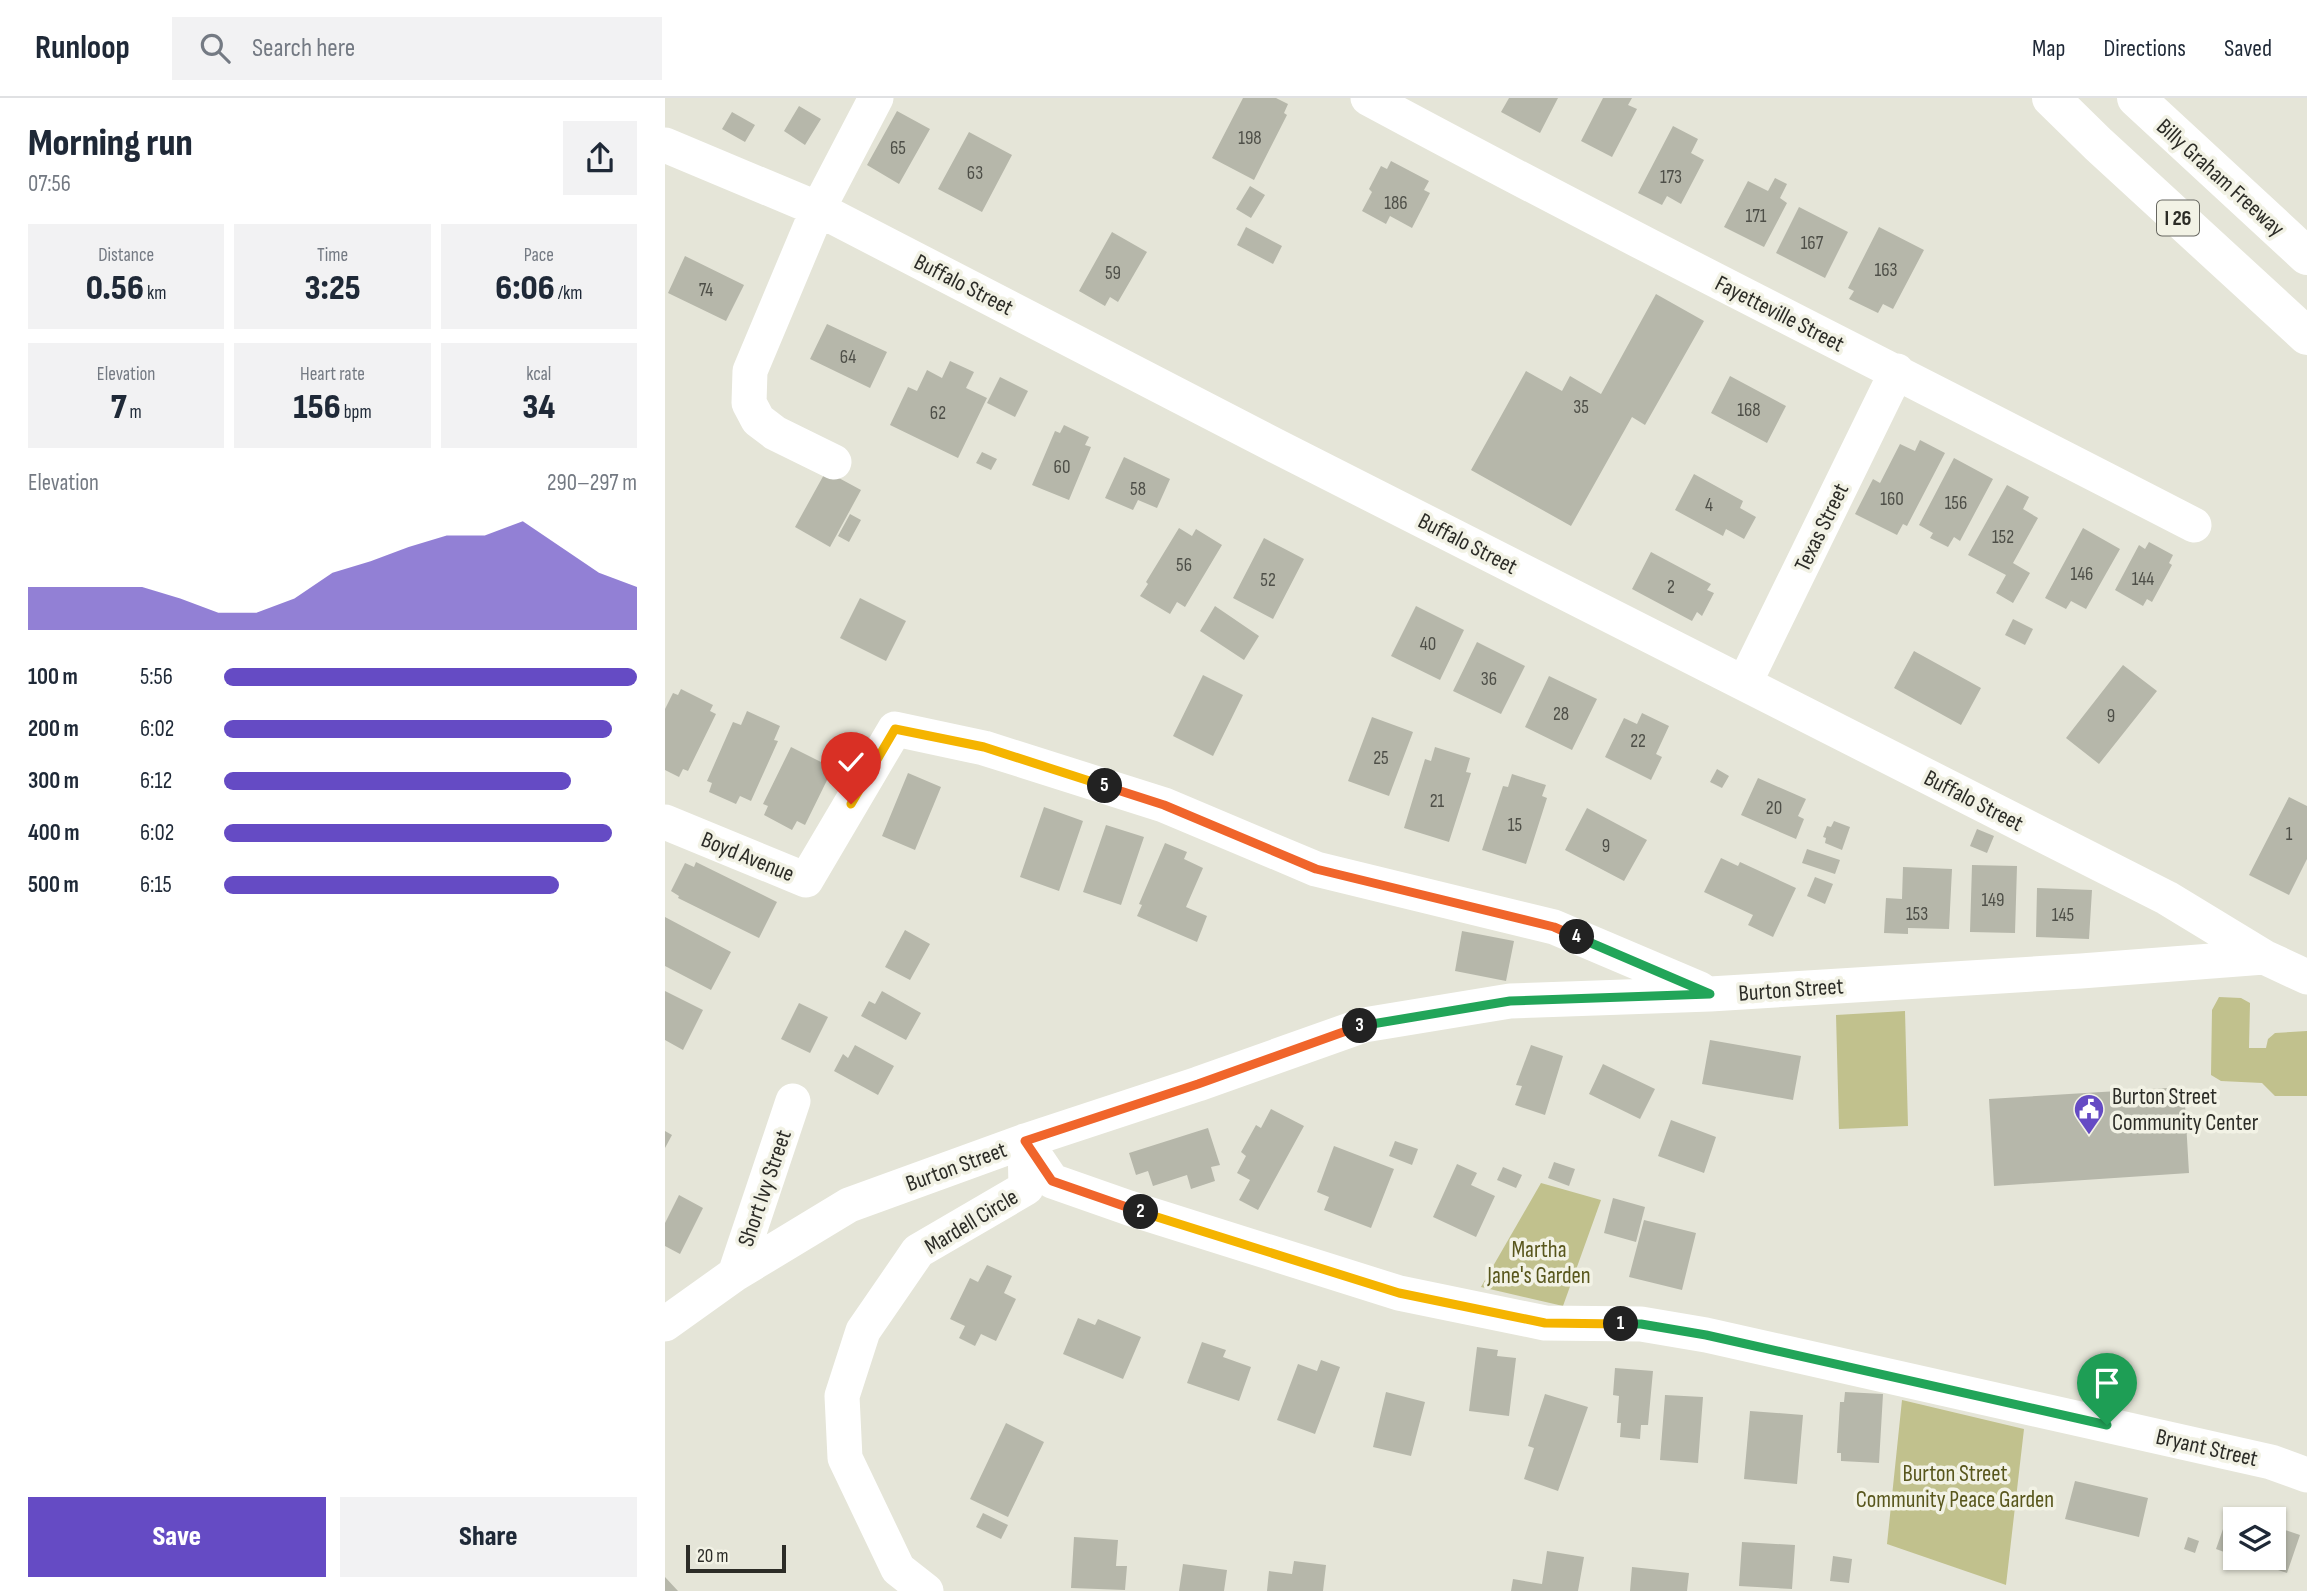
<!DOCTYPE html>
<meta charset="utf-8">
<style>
body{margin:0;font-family:"Sofia Sans Condensed",sans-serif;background:#f2f2f3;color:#1f2937;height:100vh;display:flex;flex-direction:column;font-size:26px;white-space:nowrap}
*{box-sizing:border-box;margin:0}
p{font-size:23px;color:#747a83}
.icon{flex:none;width:38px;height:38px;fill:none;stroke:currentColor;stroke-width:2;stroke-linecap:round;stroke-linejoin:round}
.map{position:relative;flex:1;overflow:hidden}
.panel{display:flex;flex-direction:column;background:#fff;width:665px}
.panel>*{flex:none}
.buttons{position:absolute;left:1558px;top:1409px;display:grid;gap:14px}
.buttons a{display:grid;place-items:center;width:63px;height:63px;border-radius:0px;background:#fff;box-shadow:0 2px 5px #0004;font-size:35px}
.scale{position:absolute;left:21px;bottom:18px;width:100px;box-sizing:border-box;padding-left:7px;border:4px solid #2c2c27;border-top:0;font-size:19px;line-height:24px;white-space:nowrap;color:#2c2c27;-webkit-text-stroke:5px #f2f2e5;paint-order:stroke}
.pin{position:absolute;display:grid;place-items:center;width:60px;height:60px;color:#fff;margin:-72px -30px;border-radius:50% 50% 50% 0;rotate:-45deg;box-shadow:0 0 7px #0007}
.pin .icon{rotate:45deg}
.km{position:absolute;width:35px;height:35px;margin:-18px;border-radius:50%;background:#222;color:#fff;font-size:19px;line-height:35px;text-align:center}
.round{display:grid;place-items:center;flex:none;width:74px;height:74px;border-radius:0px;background:#f2f2f3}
.head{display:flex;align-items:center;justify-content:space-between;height:119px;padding:0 28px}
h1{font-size:38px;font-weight:800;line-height:52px}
.figures{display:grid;grid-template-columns:repeat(3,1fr);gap:10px;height:119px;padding:7px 28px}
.figures div{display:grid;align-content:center;border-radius:0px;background:#f2f2f3;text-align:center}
.figures b{font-size:35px;font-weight:800}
.figures small{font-size:19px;font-weight:400}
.figures p{font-size:19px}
.chart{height:196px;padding:14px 28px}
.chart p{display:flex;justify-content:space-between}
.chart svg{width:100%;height:126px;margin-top:7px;fill:#654bc4;opacity:.7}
.action{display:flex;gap:14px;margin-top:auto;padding:14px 28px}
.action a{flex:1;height:80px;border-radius:0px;background:#654bc4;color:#fff;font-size:28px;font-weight:800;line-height:80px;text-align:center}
.action a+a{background:#f2f2f3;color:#1f2937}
ul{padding:0 28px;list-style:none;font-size:23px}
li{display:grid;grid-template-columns:112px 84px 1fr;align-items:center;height:52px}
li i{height:18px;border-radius:9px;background:#654bc4}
header{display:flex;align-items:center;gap:42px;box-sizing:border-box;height:98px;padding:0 35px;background:#fff;border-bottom:2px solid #e0e1e3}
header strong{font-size:33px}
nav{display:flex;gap:38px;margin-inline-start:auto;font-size:24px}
.search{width:490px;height:63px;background:#f2f2f3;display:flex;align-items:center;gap:18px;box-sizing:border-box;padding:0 24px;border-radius:0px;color:#747a83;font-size:26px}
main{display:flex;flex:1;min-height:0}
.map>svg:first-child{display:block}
.green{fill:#c1c18d}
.building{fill:#b6b7aa}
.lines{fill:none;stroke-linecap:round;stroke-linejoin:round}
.minor{stroke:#fff;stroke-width:35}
.highway{stroke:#fff;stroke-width:38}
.split-1-casing{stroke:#fff;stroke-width:14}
.split-2-casing{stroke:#fff;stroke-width:14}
.split-3-casing{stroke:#fff;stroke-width:14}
.split-4-casing{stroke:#fff;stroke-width:14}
.split-5-casing{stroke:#fff;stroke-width:14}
.split-6-casing{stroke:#fff;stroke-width:14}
.split-1{stroke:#22a559;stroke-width:9}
.split-2{stroke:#f5b400;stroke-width:9}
.split-3{stroke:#f0652b;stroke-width:9}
.split-4{stroke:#22a559;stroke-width:9}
.split-5{stroke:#f0652b;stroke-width:9}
.split-6{stroke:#f5b400;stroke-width:9}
.labels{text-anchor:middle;stroke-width:7;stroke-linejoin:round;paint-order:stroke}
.number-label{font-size:19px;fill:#4e4f48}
.shield{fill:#f2f2e5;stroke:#676760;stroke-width:2}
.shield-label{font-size:21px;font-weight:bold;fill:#2c2c27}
.street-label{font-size:23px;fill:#2c2c27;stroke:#f2f2e5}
.poi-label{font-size:23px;fill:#2c2c27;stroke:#f2f2e5;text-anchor:start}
.park-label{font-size:23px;fill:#58561c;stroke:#f2f2e5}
</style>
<header>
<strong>Runloop</strong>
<div class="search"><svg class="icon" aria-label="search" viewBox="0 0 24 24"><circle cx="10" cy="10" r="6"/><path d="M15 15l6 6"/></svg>Search here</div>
<nav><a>Map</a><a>Directions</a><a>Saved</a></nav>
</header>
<main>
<section class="panel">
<div class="head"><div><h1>Morning run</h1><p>07:56</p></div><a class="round"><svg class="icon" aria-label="share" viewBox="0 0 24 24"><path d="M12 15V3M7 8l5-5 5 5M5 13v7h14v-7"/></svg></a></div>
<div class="figures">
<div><p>Distance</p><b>0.56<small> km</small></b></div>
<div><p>Time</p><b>3:25</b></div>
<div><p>Pace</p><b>6:06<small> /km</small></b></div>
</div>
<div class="figures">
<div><p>Elevation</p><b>7<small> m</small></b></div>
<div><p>Heart rate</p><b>156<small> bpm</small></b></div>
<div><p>kcal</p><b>34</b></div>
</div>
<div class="chart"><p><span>Elevation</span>290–297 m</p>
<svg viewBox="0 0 160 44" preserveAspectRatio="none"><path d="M0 44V29L10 29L20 29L30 29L40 33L50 38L60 38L70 33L80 24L90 20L100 15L110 11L120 11L130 6L140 15L150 24L160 29V44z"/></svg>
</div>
<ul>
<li><b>100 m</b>5:56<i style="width:100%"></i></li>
<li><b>200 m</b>6:02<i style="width:94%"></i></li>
<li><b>300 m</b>6:12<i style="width:84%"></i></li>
<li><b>400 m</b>6:02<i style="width:94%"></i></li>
<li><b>500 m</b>6:15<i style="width:81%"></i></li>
</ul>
<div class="action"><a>Save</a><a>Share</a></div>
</section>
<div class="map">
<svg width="1642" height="1493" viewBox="0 0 1642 1493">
<rect width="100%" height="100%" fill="#e5e5d8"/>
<!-- green -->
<path class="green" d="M1554 899 1576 900 1585 905 1584 950H1601L1603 941 1610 935 1642 933V998H1610L1597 985 1556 983 1546 977 1547 912Z
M1240 913 1243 1028 1174 1031 1171 917Z
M876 1085 936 1102 898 1208 816 1189Z
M1237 1302 1359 1331 1341 1487 1222 1446Z"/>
<!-- building -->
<path class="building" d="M578 0H611L623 6 619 15 622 17 589 82 547 60Z
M844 0H893L875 35 836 14Z
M938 0H967L963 7 972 11 947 59 916 43Z
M134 8 156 21 140 47 119 33Z
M232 13 265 31 234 86 202 67Z
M67 14 90 27 80 44 57 31Z
M1008 28 1033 41 1026 55 1039 62 1016 106 1002 98 997 107 973 95Z
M304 34 347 57 317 114 273 91Z
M726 63 764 83 759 92 765 95 747 130 725 118 721 126 697 113 707 94 704 91 716 68 722 71Z
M1110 80 1122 86 1115 100 1122 105 1099 149 1059 129 1083 83 1103 93Z
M585 88 600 97 586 120 571 111Z
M1134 109 1183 134 1160 180 1111 155Z
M581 129 617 148 608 166 572 147Z
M1214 129 1259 152 1228 211 1218 206 1213 215 1184 201 1189 193 1183 190Z
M447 134 482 154 453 204 445 199 440 208 414 193Z
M20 158 79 187 61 223 3 195Z
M991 196 1039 223 980 327 967 319 906 428 806 372 861 273 897 293 905 278 936 296Z
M162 226 222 254 205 290 145 261Z
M285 263 309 274 301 290 322 300 293 360 225 327 243 289 252 293 262 272 277 280Z
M1065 278 1121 308 1102 345 1046 315Z
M335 279 363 293 350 319 322 305Z
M399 327 424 339 420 347 426 349 404 402 367 387 390 333 395 335Z
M1255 342 1280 355 1242 428 1238 426 1232 437 1190 416 1208 381 1215 385 1235 346 1250 353Z
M317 354 332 361 326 372 311 365Z
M459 359 505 381 492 410 473 402 468 412 440 400Z
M1289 360 1328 381 1295 443 1289 439 1283 449 1265 440 1268 435 1254 427Z
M161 373 196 392 165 449 130 429Z
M1029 376 1078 403 1075 410 1091 419 1079 441 1061 431 1058 438 1010 412Z
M1342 387 1364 399 1358 411 1373 420 1348 465 1365 475 1348 505 1331 495 1341 477 1303 457Z
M185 416 196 422 184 444 173 438Z
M514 430 527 438 531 431 557 447 520 509 512 504 505 516 475 498 483 486 481 484Z
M1418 430 1455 451 1421 511 1406 503 1401 511 1380 500Z
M599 440 639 461 608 521 568 500Z
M1484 444 1508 457 1504 465 1507 467 1487 504 1482 501 1478 508 1450 492 1474 447 1480 451Z
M986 454 1046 486 1042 492 1049 495 1037 518 1032 514 1027 523 967 491Z
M195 500 241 523 221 563 175 540Z
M550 508 594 538 579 562 535 533Z
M751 508 799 532 775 582 726 558Z
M1348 521 1368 531 1360 547 1340 537Z
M812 544 860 568 836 616 788 593Z
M1249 553 1316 590 1296 627 1229 590Z
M1458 567 1492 593 1434 666 1401 640Z
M538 577 578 597 548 658 508 638Z
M884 578 932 601 907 652 860 629Z
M16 591 48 607 45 613 51 616 23 673 18 671 14 679 0 672V611L8 595 13 597Z
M82 613 115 628 109 642 113 643 86 703 75 698 71 706 44 694 47 685 42 683 68 624 76 627Z
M977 615 1004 628 991 656 997 659 986 682 940 659 959 620 972 626Z
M707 619 748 634 724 698 683 683Z
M126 649 168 670 140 727 132 723 127 732 99 717 103 708 98 706Z
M770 649 805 660 801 674 806 675 784 744 739 730 760 661 766 663Z
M1052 671 1064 678 1057 690 1045 684Z
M243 675 276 689 250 752 217 738Z
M847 676 881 687 877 698 882 700 861 766 817 752 838 688 843 689Z
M1093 680 1141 701 1133 718 1139 721 1131 741 1076 717Z
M1624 699 1642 708V761L1624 797 1584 777Z
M379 709 418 723 394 793 355 779Z
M922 710 982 742 959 783 900 752Z
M1169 723 1185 729 1177 752 1160 745 1161 740 1158 739 1162 728 1166 729Z
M441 727 479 739 456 807 418 794Z
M1312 731 1329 738 1322 755 1305 748Z
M500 745 522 754 519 761 538 770 521 809 542 818 532 844 472 818 477 807 474 806Z
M1142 751 1175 762 1170 776 1137 765Z
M1056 760 1073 768 1075 764 1131 790 1108 839 1083 827 1088 817 1039 794Z
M31 764 112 804 94 840 13 800 14 798 6 793 20 765 29 769Z
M1307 767 1352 768 1350 835 1305 834Z
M1238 769 1287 771 1284 831 1243 830V836L1219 835 1221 800 1237 801Z
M1150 779 1168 786 1160 806 1142 798Z
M1372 790 1427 792 1424 841 1371 839Z
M0 819 66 854 46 892 0 868Z
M240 832 265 846 245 882 220 869Z
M797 833 849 843 841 883 790 873Z
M0 893 38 912 18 952 0 942Z
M217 893 256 915 241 942 196 918 204 903 210 906Z
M134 905 163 919 145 955 116 941Z
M1045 942 1136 958 1128 1002 1037 986Z
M190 947 229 968 213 997 169 973 178 956 183 960Z
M866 947 898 958 880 1017 850 1007 857 988 851 987Z
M938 966 990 991 975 1021 924 996Z
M1519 989 1524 1075 1329 1088 1324 1001Z
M606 1011 639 1028 593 1112 574 1102 585 1082 572 1075 581 1058 576 1054 591 1027 596 1030Z
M1006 1022 1051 1039 1039 1075 993 1058Z
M543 1030 555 1067 546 1069 550 1083 526 1091 522 1077 488 1088 483 1073 471 1077 464 1055Z
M0 1033 7 1037 0 1050Z
M730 1043 753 1051 747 1067 724 1058Z
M669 1048 729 1071 706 1130 659 1112 664 1099 652 1094Z
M889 1064 910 1071 904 1088 883 1080Z
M792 1066 812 1075 806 1087 830 1098 811 1139 768 1119Z
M838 1069 857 1077 851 1090 832 1082Z
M14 1097 38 1110 15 1156 0 1148V1125Z
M948 1100 980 1109 971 1144 939 1135Z
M979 1122 1031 1135 1017 1192 964 1179Z
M322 1167 347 1178 339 1195 351 1201 331 1243 316 1236 310 1248 294 1240 300 1228 285 1221 305 1180 313 1184Z
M413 1220 430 1227 433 1221 476 1239 458 1281 398 1256Z
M537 1244 561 1252 558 1259 586 1269 574 1303 522 1285Z
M812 1249 833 1252 832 1258 851 1260 844 1318 804 1313Z
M656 1262 675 1269 650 1336 612 1322 633 1266 652 1273Z
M950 1270 988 1273 983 1327H976L975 1341 955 1339 956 1325H952L954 1298 948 1297Z
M721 1294 760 1304 746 1358 708 1349Z
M1180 1294 1218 1296 1214 1365 1176 1363V1355H1172L1175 1304H1179Z
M880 1296 923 1309 893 1393 859 1381 869 1350 863 1348Z
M1000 1297 1038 1299 1033 1365 995 1362Z
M1085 1313 1138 1317 1132 1386 1079 1381Z
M341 1325 379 1344 343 1419 305 1401Z
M1410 1383 1483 1400 1474 1439 1400 1421Z
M1564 1414 1585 1421H1570V1458L1551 1451Z
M318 1415 343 1427 336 1441 311 1429Z
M1608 1428 1635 1437 1622 1475 1577 1460H1608Z
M409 1439 453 1442 451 1468H462L460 1492 406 1490Z
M1523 1439 1534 1443 1530 1455 1519 1451Z
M1077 1444 1130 1447 1127 1491 1074 1488Z
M882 1453 919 1459 913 1493H846L848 1481 877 1486Z
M1168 1458 1187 1461 1184 1485 1165 1483Z
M629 1463 661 1467 658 1493H602L604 1473 627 1476Z
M518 1466 562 1472 559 1493H514Z
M967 1469 1024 1475 1022 1493H965Z
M0 1479 13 1493H0Z"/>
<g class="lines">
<!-- minor -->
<path class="minor" d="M703 0C976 147 1254 285 1529 427
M0 47 153 111 611 348 1502 800 1599 859
M169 364 110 335 93 322 84 305 85 273 153 111 211 0
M1080 584 1232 273
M0 724 141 782 230 631 319 650 499 707 651 771 889 829 1035 891
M360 1043 387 1083 464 1110 734 1195 880 1225 976 1226 1041 1237 1606 1364 1642 1377
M70 1176 128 1003
M0 1226 70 1176 184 1107 360 1043 533 986 699 927 845 903 1045 896 1416 873 1599 859 1642 879
M261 1493 233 1471 180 1360 177 1298 198 1233 253 1153 361 1090 360 1043"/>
<!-- highway -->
<path class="highway" d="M1386 0 1433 46 1642 238
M1471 0 1642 158"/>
</g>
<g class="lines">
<!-- split-1 casing -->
<g class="split-1-casing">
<path id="split-1" d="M956 1226H976L1041 1237 1442 1327"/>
</g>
<!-- split-2 casing -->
<g class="split-2-casing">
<path id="split-2" d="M476 1114 734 1195 880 1225 956 1226"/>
</g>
<!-- split-3 casing -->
<g class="split-3-casing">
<path id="split-3" d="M476 1114 387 1083 360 1043 533 986 695 928"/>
</g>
<!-- split-4 casing -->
<g class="split-4-casing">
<path id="split-4" d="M695 928 845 903 1045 896 912 839"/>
</g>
<!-- split-5 casing -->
<g class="split-5-casing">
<path id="split-5" d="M440 688 499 707 651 771 889 829 912 839"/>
</g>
<!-- split-6 casing -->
<g class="split-6-casing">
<path id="split-6" d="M186 706 230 631 319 649 440 688"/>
</g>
<!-- split-1 -->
<use href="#split-1" class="split-1"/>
<!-- split-2 -->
<use href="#split-2" class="split-2"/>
<!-- split-3 -->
<use href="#split-3" class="split-3"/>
<!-- split-4 -->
<use href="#split-4" class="split-4"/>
<!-- split-5 -->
<use href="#split-5" class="split-5"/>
<!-- split-6 -->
<use href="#split-6" class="split-6"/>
</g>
<!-- icons -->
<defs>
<g id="civic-pin" transform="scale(1.575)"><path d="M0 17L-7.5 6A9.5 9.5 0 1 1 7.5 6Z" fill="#654bc4" stroke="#f2f2e5"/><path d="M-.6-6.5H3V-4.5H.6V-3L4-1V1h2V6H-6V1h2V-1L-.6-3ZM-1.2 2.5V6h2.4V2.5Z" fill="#fff"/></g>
</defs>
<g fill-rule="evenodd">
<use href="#civic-pin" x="1424" y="1011"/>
</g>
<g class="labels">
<!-- number labels -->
<g class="number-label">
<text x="585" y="46">198</text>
<text x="233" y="56">65</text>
<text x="310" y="81">63</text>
<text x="1006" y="85">173</text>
<text x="731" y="111">186</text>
<text x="1091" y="124">171</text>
<text x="1147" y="151">167</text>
<text x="1221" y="178">163</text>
<text x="448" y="181">59</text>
<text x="41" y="198">74</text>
<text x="183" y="265">64</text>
<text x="916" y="315">35</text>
<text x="1084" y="318">168</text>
<text x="273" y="321">62</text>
<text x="397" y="375">60</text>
<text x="473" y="397">58</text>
<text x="1227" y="407">160</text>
<text x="1291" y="411">156</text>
<text x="1044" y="413">4</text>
<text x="1338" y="445">152</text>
<text x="519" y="473">56</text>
<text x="1417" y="482">146</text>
<text x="1478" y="487">144</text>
<text x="603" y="488">52</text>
<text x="1006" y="495">2</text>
<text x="763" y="552">40</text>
<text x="824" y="587">36</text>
<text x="896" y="622">28</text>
<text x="1446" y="624">9</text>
<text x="973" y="649">22</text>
<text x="716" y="666">25</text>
<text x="772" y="709">21</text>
<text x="1109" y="716">20</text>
<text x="850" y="733">15</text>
<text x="1624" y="742">1</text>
<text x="941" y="754">9</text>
<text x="1328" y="808">149</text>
<text x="1252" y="822">153</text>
<text x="1398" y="823">145</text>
</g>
<!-- shield labels -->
<rect class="shield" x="1492" y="102.5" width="42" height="35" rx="5"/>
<g class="shield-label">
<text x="1513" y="127">I 26</text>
</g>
<!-- street labels -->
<g class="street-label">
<text transform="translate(1556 79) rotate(42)" y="8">Billy Graham Freeway</text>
<text transform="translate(299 186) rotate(27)" y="8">Buffalo Street</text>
<text transform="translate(1115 215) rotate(27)" y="8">Fayetteville Street</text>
<text transform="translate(1156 429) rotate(-64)" y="8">Texas Street</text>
<text transform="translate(803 445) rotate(27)" y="8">Buffalo Street</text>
<text transform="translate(1309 702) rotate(27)" y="8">Buffalo Street</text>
<text transform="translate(83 758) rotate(22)" y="8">Boyd Avenue</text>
<text transform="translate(1126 891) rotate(-4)" y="8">Burton Street</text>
<text transform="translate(291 1068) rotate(-20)" y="8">Burton Street</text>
<text transform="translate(99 1090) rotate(-71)" y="8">Short Ivy Street</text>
<text transform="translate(306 1123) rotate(-31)" y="8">Mardell Circle</text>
<text transform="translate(1542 1349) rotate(13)" y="8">Bryant Street</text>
</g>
<!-- poi labels -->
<g class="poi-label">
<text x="1447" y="1006">Burton Street<tspan x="1447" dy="26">Community Center</tspan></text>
</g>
<!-- park labels -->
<g class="park-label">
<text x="874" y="1159">Martha<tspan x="874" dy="26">Jane's Garden</tspan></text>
<text x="1290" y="1383">Burton Street<tspan x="1290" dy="26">Community Peace Garden</tspan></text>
</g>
</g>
</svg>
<div class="buttons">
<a><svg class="icon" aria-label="layers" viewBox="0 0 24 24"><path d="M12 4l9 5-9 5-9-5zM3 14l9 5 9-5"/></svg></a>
</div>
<div class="scale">20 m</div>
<div class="pin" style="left:1442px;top:1327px;background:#1e9e55"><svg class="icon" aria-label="arrive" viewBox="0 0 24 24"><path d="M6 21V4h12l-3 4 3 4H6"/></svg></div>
<div class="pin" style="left:186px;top:706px;background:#d93025"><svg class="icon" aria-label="check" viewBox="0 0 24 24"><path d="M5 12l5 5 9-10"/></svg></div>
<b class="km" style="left:956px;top:1226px">1</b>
<b class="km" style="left:476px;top:1114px">2</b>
<b class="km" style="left:695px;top:928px">3</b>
<b class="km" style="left:912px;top:839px">4</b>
<b class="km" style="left:440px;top:688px">5</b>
</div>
</main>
